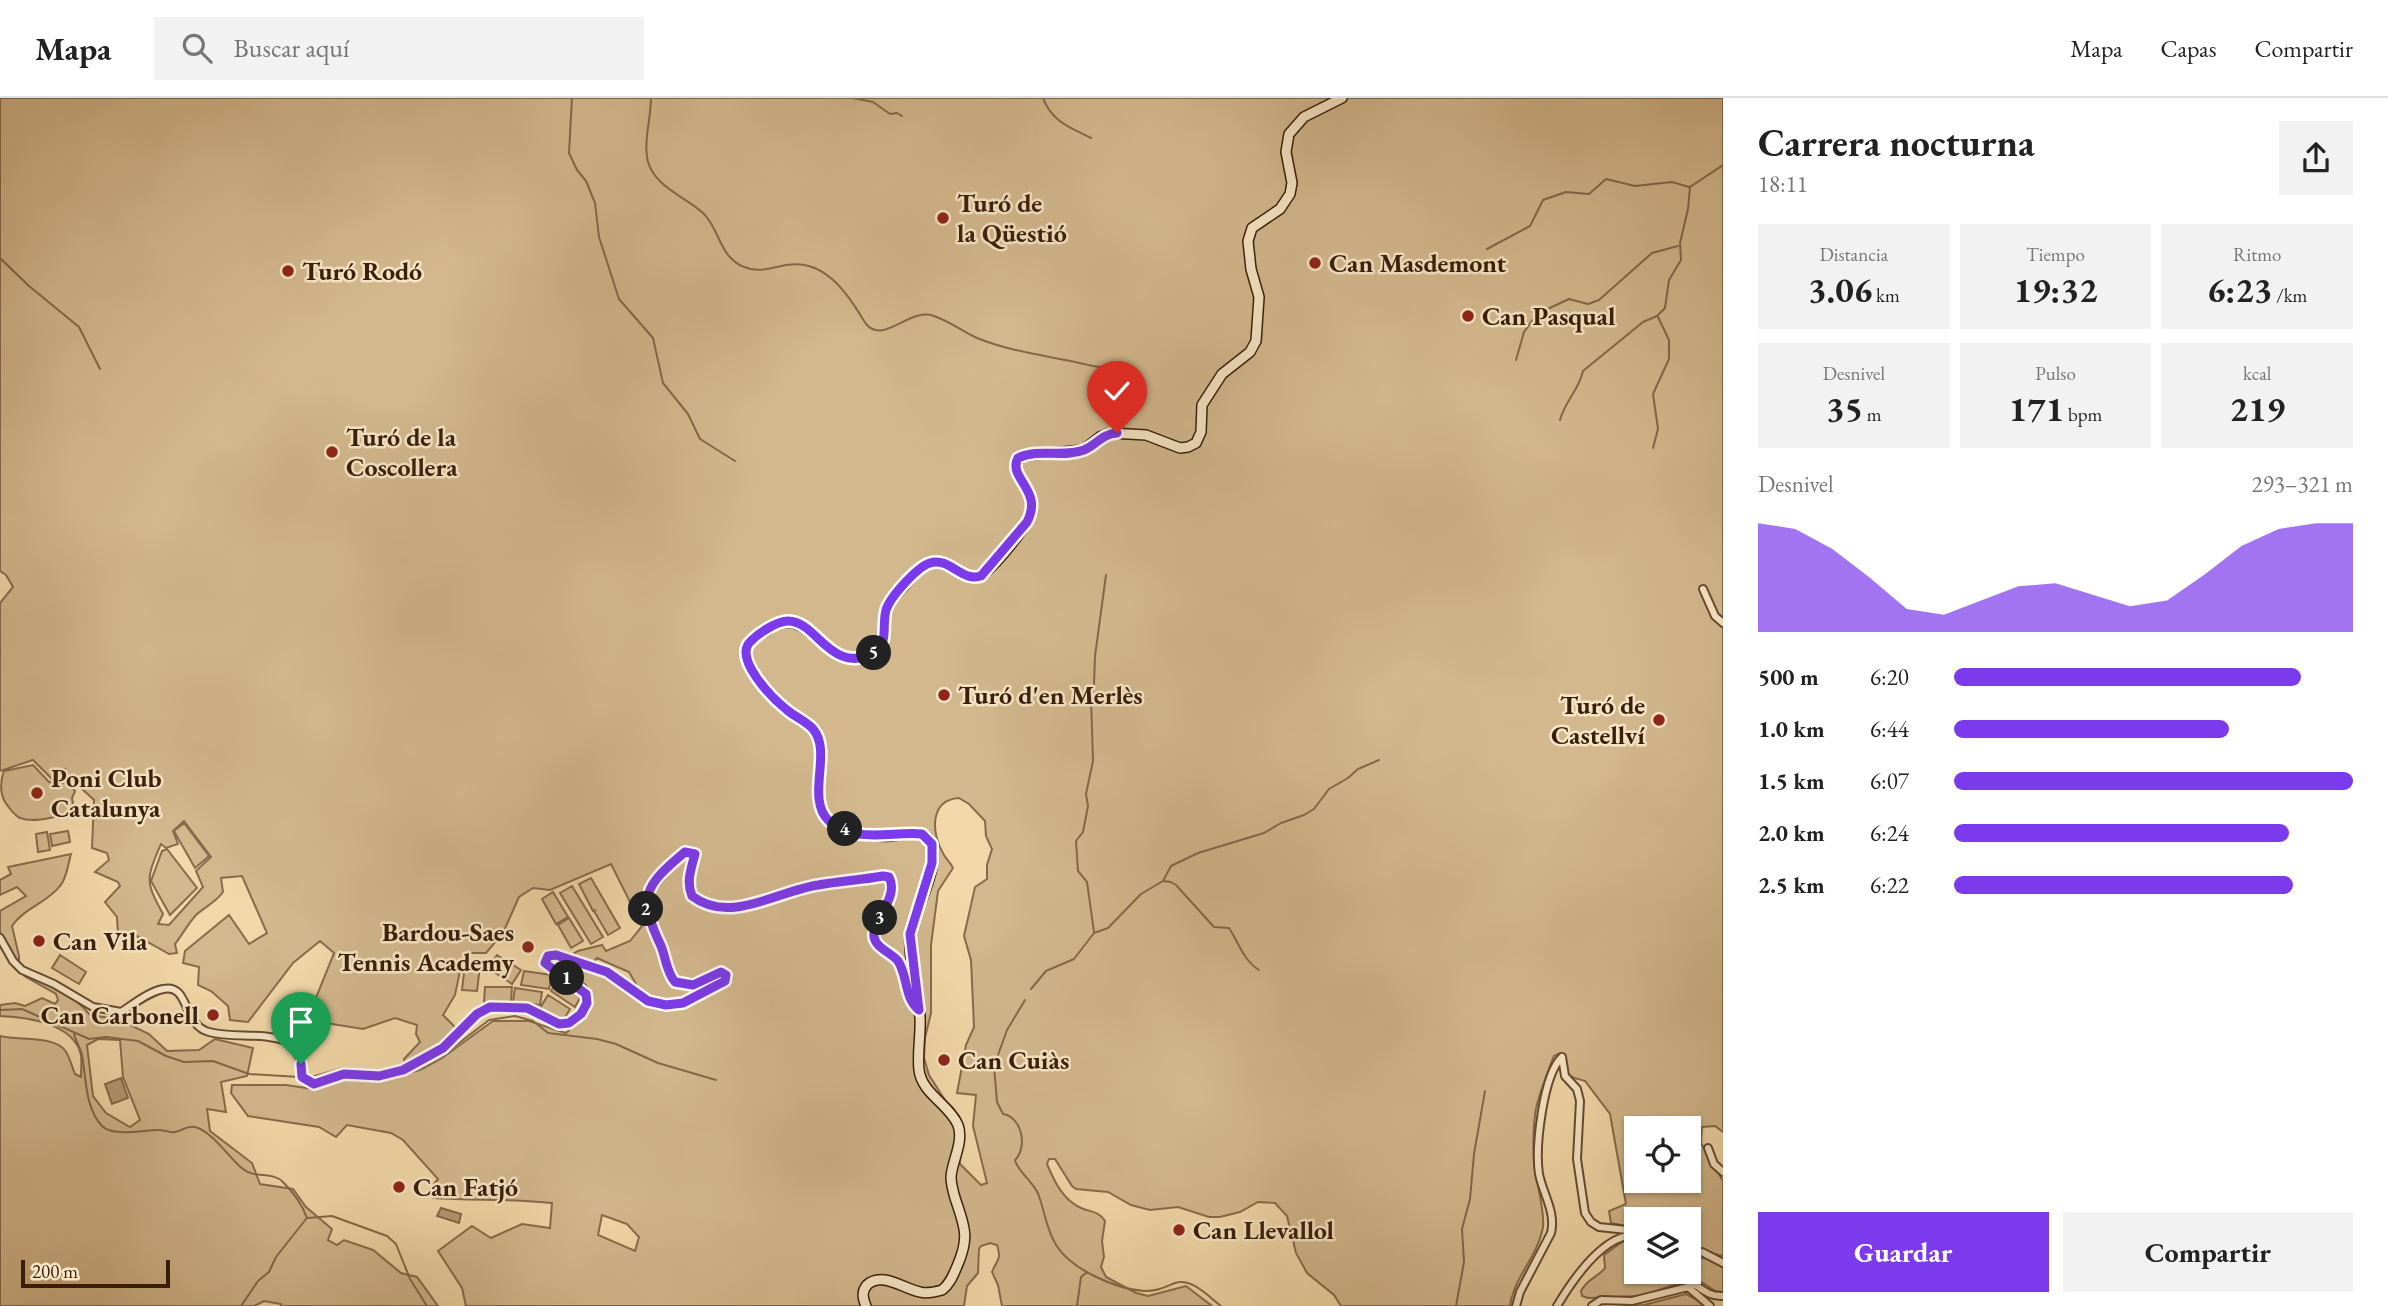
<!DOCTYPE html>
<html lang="es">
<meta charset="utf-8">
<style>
body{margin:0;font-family:"EB Garamond",serif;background:#f2f2f2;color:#222;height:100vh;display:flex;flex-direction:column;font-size:26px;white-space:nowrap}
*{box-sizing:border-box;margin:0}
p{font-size:23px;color:#767676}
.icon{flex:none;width:38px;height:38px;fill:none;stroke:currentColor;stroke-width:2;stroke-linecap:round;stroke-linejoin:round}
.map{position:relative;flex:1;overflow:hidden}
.drawer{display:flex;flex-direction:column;background:#fff;width:665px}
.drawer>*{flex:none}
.controls{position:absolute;left:1624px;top:1018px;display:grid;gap:14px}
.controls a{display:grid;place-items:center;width:77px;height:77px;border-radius:0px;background:#fff;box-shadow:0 2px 5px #0004;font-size:35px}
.scale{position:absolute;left:21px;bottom:18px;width:149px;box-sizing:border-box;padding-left:7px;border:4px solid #3a1e0b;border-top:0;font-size:19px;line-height:24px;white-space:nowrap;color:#3a1e0b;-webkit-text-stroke:5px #f7e6c6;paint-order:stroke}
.pin{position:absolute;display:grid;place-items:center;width:60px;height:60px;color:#fff;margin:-72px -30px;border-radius:50% 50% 50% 0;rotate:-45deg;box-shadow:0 0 7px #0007}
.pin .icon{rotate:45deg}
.km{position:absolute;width:35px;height:35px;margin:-18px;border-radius:50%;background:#222;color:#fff;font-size:19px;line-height:35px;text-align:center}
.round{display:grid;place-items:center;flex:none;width:74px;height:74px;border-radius:0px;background:#f2f2f2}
.head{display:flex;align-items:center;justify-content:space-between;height:119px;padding:0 35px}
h1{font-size:38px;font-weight:700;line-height:52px}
.metrics{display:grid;grid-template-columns:repeat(3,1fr);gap:10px;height:119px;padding:7px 35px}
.metrics div{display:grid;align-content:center;border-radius:0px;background:#f2f2f2;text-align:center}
.metrics b{font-size:35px;font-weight:700}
.metrics small{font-size:19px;font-weight:400}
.metrics p{font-size:19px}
.chart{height:196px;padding:14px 35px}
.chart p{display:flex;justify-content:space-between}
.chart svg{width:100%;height:126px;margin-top:7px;fill:#7c3aed;opacity:.7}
.cta{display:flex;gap:14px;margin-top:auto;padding:14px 35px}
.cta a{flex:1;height:80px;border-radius:0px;background:#7c3aed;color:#fff;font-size:28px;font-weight:700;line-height:80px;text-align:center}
.cta a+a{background:#f2f2f2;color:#222}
ul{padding:0 35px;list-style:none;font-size:23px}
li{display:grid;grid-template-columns:112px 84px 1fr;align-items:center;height:52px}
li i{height:18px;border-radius:9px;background:#7c3aed}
header{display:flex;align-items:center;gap:42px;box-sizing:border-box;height:98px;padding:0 35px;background:#fff;border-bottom:2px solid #e0e0e0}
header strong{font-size:33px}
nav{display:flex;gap:38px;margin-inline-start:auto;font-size:24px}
.search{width:490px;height:63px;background:#f2f2f2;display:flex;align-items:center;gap:18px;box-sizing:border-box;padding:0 24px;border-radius:0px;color:#767676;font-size:26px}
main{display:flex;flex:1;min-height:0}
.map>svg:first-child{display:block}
.green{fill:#d3b88d;stroke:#866b4c;stroke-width:2;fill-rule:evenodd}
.water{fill:#b39973;stroke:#836849;stroke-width:2}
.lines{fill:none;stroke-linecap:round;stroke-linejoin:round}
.stream{stroke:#836849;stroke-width:2}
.street-casing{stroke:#684c32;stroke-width:10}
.secondary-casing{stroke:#3a1e0b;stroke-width:12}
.street{stroke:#f7e6c6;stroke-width:6}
.secondary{stroke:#f7e6c6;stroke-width:9}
.route-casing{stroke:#fff;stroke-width:14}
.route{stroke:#7c3aed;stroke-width:9}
.poi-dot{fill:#8f2418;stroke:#f7e6c6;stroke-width:2.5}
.labels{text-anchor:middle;stroke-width:5;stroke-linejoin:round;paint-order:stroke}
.poi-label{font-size:26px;font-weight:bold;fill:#3a1e0b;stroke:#f7e6c6;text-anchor:start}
</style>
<header>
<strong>Mapa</strong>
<div class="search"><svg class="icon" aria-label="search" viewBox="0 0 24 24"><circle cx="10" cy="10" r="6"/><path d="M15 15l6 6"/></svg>Buscar aquí</div>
<nav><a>Mapa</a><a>Capas</a><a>Compartir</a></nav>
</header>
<main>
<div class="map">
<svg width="1723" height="1208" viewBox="0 0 1723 1208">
<rect width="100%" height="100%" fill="#f2d8a8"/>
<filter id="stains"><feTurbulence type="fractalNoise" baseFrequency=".00286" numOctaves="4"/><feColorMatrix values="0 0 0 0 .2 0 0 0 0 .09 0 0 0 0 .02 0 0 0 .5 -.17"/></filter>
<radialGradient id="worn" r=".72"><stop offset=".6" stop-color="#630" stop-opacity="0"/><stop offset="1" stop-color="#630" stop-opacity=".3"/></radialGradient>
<!-- green -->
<path class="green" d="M0 0H1723V1034L1715 1028 1702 1029 1701 1045 1723 1083V1158L1689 1150V1122H1636V1130L1611 1125 1609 1113 1626 1106 1610 1016 1585 983C1562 977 1570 978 1564 957L1560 955 1554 958 1551 965C1546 980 1539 996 1536 1011 1533 1028 1533 1048 1534 1065 1536 1084 1545 1112 1543 1129 1538 1158 1514 1179 1510 1208H1341L1334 1197 1307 1175 1296 1155 1287 1118 1275 1105 1258 1104 1240 1114 1220 1119H1209L1178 1109 1150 1112 1131 1107 1108 1094 1076 1091 1072 1088 1055 1061H1049L1047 1066C1054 1083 1063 1102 1081 1110 1090 1114 1099 1113 1105 1123L1102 1143 1104 1159 1101 1169 1106 1179 1136 1195 1148 1198 1186 1188 1212 1208H1002L998 1187 992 1174C997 1161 1002 1162 997 1147L990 1145 981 1148 979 1151 978 1175 967 1188 964 1208H466L462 1190 438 1153 472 1128 491 1140 522 1126 550 1130 552 1105C512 1100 473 1103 433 1100L428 1093 438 1081 403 1042 391 1035 347 1027 336 1039 319 1029 248 1018 231 995 232 987H286L313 991 349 979 372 982 396 978 420 972 442 960 493 923H529L566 935 586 916 592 904 589 896 547 862 552 860 604 877 640 893 629 874 597 860 591 867 568 859 578 853 602 847 606 853 630 843 642 828 611 766 550 792 533 790 519 799 503 835 486 855H468L461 868 455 897 443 917 457 931 438 950 405 965 404 961 420 944 416 936 417 927 395 920 363 931 307 922 334 855 320 843 293 865 248 924 230 922 228 908 211 893 198 887 199 869 183 865 185 853 229 817 249 846 267 835 242 778 221 780 223 794C216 804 205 809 196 817 188 826 182 837 175 846L177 855 169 856 137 838 125 849 118 837 117 819 105 804 120 788 118 784 95 774 109 762 107 755 92 750 94 702 68 678 65 671 59 675 64 684 53 682 33 662 0 673V505L13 489 6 477 0 473ZM959 700 969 706 985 723 986 738 992 751 987 767V781L975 789 964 838 971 862 974 929 966 947 957 995 976 997 973 1028 987 1085 981 1087 960 1066 954 1016 929 977 924 960 925 940 931 915V847L938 793 953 770C951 765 947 762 944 757 931 736 929 702 959 700ZM184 723 211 759 196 773 203 789 169 827 158 826 163 816C145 783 146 781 161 746L166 750 178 746 173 733ZM1636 1031H1689V1083H1636ZM602 1117 627 1126 639 1139 635 1153 598 1137Z
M33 667 49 684 65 685 75 693 72 700 75 714C59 717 36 726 20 720 14 717 9 710 5 704 0 695 0 683 4 673Z
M184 725 209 758 195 770 174 733Z
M68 733 70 744 52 748 50 736Z
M47 734 50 752 38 754 36 736Z
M167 751 197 790 170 817 151 783 162 753Z
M71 756C68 766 67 780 60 788 47 805 24 810 12 828L19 858V865L15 864 0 834V813L26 798 17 789 0 797V782L11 776 8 769Z
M591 780 620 830 608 837 594 813 596 812 593 813 579 786Z
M572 788 603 839 591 846 560 795Z
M553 794 568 819 556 826 542 801Z
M569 820 583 843 571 850 558 827Z
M60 857 86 874 79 886 52 870Z
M497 857 521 872 512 886 488 870Z
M465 866 480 868 477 893 462 892Z
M524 873 552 877 549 891 521 887Z
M24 878C44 880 78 901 90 917L125 922 130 927 149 936 167 953 199 952 215 941 253 950 247 978 221 984 226 1014 207 1011 210 1033 252 1065 260 1086 293 1091 306 1109 332 1131 328 1142 337 1147 344 1142 373 1152 401 1175 417 1179 438 1208H281V1206L264 1203 254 1208H0V938C18 943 57 937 66 954 70 960 72 969 75 976L81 979C81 972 82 964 81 957 74 925 26 919 0 918V907L15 905 25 908 42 900 55 906 58 902 56 896ZM98 941 120 942 123 979 140 1022 130 1029 106 1015 93 998 87 947Z
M558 881 582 896 575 909 551 893Z
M485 889H512L511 904H484Z
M515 890 542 894 540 907 513 904Z
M548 897 570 911 563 923 540 910Z
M1636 1139V1174H1689V1157L1708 1161 1723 1169V1194L1715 1193 1703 1185 1688 1182 1642 1198 1588 1200 1582 1198 1581 1193C1588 1180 1597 1180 1605 1170L1604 1157 1622 1144Z
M1686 1196 1709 1208H1622L1644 1207Z"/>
<!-- water -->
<path class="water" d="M121 980 128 1000 112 1006 105 986Z
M441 1110 461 1116 459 1125 437 1118Z"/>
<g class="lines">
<!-- stream -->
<path class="stream" d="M572 0 569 55 577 72 586 83 595 105 599 139 619 201 653 240 663 285 688 316 700 341 735 363
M651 0C651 21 643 44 648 64 656 90 686 99 703 115 720 131 719 159 744 169 758 175 771 170 786 167 826 160 848 197 866 226 884 247 909 209 934 218 949 223 962 233 977 240 1009 253 1042 257 1075 264 1089 267 1104 271 1117 271
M853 0 873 4 890 16 897 15 902 18
M1043 0C1051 23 1071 30 1091 40
M1487 151 1530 128 1543 102 1566 94 1589 96 1606 81 1635 88 1672 84 1689 89
M0 160 29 188 79 229 100 271
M1516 262 1524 234 1537 216 1569 201 1588 206 1599 202 1652 155 1678 148
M1560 322C1565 303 1579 292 1583 273L1643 224 1657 218 1665 210 1669 182 1681 162 1680 145 1688 111 1690 89 1723 67
M1653 350 1658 331 1653 296 1669 261V242L1658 219
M1163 783 1171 784 1176 787 1214 829 1229 830C1239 845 1243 862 1259 872
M1094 834 1087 784 1078 773 1076 743 1083 734 1088 708 1086 696 1093 663 1091 600 1094 587 1095 558 1106 477
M1031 891 1046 873 1074 861 1094 835 1108 830 1141 796 1163 783 1171 768 1198 755 1264 735 1281 725 1304 717 1314 711 1329 691 1348 680 1358 671 1379 662
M1025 902 1007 932 994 968 997 1004 1003 1016C1022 1019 1028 1049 1015 1062L1016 1065C1022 1078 1037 1087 1040 1101 1045 1117 1047 1132 1056 1147 1071 1171 1115 1191 1144 1193 1157 1193 1163 1190 1175 1185 1191 1179 1209 1199 1221 1208
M0 912 22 911 89 941 106 939 138 943 166 958 184 964 213 963 249 976 299 979
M74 936C76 943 80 950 82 957 86 979 85 1010 102 1028 113 1039 144 1032 159 1032 164 1032 169 1035 175 1034 183 1033 186 1027 195 1029 212 1033 230 1061 243 1071 255 1081 272 1073 283 1084 293 1094 302 1106 307 1120
M429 961 442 958 489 922 515 918 533 923 548 935 597 941 616 946 658 965 716 982
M308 980 343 970 381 973 407 966
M308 1120 332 1118 387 1138 396 1146 410 1181 427 1208
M241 1208 258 1183 269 1174 276 1159 306 1121
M1077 1208 1081 1179 1087 1174
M1456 1208 1464 1164 1462 1131 1470 1101 1474 1056 1485 993"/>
<!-- street casing -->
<g class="street-casing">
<path id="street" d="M1703 491 1715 518 1723 525
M0 840 13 863 22 872 54 886 93 909 121 914C134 906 148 894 163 891 190 885 182 927 209 934 235 941 261 933 289 944L300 960 302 979 314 986 344 976 379 977 403 972 443 950 477 916 484 911 496 908 527 910 559 926H565L578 919 587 905
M1562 959 1565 978 1577 991 1580 1003 1577 1061 1585 1115 1591 1124 1599 1129 1636 1133
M1708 1050 1714 1066 1723 1074
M1689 1154H1702L1723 1165
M1688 1189 1710 1208
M1516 1208 1520 1194 1551 1135C1556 1114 1543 1096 1539 1076 1535 1049 1543 977 1562 959
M1557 1208C1572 1183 1603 1136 1636 1137
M1592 1208 1601 1202 1632 1203 1696 1187C1703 1193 1713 1199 1723 1198"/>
</g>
<!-- secondary casing -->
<g class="secondary-casing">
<path id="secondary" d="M587 905 586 896 582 891 545 865 548 858 556 857 607 874 648 903 666 907 683 905 725 883 726 877 721 874 693 886 675 884C666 874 666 861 661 849 643 809 638 799 672 766 679 759 685 753 695 756L689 781 692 798C730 827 777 793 818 787 839 783 861 781 883 778L889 779C896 796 881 818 875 833 873 850 889 851 898 863 908 878 905 899 918 911
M866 1208C863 1201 861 1194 867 1187 882 1173 904 1191 920 1194 927 1196 935 1194 942 1192 951 1185 954 1175 958 1166 970 1138 964 1127 955 1100 953 1093 951 1086 951 1079 952 1063 964 1044 958 1027 949 1006 922 996 919 972 917 955 921 937 920 919 918 895 906 852 911 830 917 810 942 763 930 744 928 739 923 736 918 736 909 735 900 737 891 738 873 739 850 736 835 727 801 708 833 659 814 633 807 623 794 619 785 611 773 600 736 563 749 546 753 539 763 535 770 530 813 503 825 582 877 554 887 543 883 531 885 518 887 506 894 498 902 490 908 483 914 476 921 470 944 452 959 485 981 478 996 466 1032 426 1032 407 1032 390 1004 371 1022 358L1083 352 1100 339 1111 335 1146 337 1180 350 1188 349 1196 345 1201 334 1202 307 1222 276 1250 254 1256 243 1259 199 1251 171 1248 143 1252 130 1280 111 1290 96 1292 85 1286 54 1289 36 1304 19 1342 0"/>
</g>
<!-- street -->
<use href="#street" class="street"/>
<!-- secondary -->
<use href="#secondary" class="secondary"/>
</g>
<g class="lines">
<!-- route casing -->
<g class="route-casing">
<path id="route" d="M301 966 302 979 314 986 344 976 379 978 403 972 443 950 477 916 490 909 527 910 559 926 569 925 581 916 587 905 586 896 545 865 548 858 556 857 607 874 648 903 666 907 683 905 725 883 726 877 721 874 693 887 675 884C666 873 666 860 661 848 638 799 643 789 685 754L695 756C691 771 686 784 692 798 730 827 777 793 818 787 840 783 861 782 883 778L889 779C899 798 876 818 874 835 872 849 891 854 898 863 908 878 904 900 919 912L910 836 932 765V746L922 736C893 733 853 746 829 723 805 700 833 654 813 631 806 623 795 619 787 612 773 601 732 560 751 543 759 535 777 523 788 523 818 523 830 579 877 554 888 542 882 527 886 512 890 499 917 469 930 465 950 459 961 484 981 478L1027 424C1044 392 1007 380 1018 360 1039 350 1063 360 1084 352 1097 347 1101 336 1117 335"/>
</g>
<!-- route -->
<use href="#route" class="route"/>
</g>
<!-- markers -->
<g class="poi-dot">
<circle cx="943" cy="120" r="7"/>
<circle cx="1315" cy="165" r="7"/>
<circle cx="288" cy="173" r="7"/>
<circle cx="1468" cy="218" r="7"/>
<circle cx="332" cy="354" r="7"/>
<circle cx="944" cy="597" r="7"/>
<circle cx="1659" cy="622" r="7"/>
<circle cx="37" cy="695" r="7"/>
<circle cx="39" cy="843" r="7"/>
<circle cx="528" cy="849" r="7"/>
<circle cx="213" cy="917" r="7"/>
<circle cx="944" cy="962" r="7"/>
<circle cx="399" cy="1089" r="7"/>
<circle cx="1179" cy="1132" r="7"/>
</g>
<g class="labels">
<!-- poi labels -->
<g class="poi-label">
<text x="957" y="114">Turó de<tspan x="957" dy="30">la Qüestió</tspan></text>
<text x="1329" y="174">Can Masdemont</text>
<text x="302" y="182">Turó Rodó</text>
<text x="1482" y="227">Can Pasqual</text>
<text x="346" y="348">Turó de la<tspan x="346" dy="30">Coscollera</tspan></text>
<text x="958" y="606">Turó d'en Merlès</text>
<text x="1645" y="616" text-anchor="end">Turó de<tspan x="1645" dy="30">Castellví</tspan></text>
<text x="51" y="689">Poni Club<tspan x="51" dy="30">Catalunya</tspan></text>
<text x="514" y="843" text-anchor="end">Bardou-Saes<tspan x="514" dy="30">Tennis Academy</tspan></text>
<text x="53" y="852">Can Vila</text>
<text x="199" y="926" text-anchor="end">Can Carbonell</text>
<text x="958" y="971">Can Cuiàs</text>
<text x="413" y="1098">Can Fatjó</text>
<text x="1193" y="1141">Can Llevallol</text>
</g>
</g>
<rect width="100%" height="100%" filter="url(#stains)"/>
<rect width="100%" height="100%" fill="url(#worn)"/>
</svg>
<div class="controls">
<a><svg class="icon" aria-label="locate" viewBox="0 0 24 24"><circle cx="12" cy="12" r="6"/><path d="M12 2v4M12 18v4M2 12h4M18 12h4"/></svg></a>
<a><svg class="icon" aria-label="layers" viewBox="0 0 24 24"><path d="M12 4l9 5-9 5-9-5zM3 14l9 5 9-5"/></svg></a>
</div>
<div class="scale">200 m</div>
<div class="pin" style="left:301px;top:966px;background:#1e9e55"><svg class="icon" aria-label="arrive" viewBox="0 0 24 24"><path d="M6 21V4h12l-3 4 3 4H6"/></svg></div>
<div class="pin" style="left:1117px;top:335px;background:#d93025"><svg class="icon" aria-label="check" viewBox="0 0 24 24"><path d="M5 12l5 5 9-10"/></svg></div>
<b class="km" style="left:567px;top:880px">1</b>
<b class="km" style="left:646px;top:811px">2</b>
<b class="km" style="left:880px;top:820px">3</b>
<b class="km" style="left:845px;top:731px">4</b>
<b class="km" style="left:874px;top:555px">5</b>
</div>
<section class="drawer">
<div class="head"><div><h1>Carrera nocturna</h1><p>18:11</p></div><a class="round"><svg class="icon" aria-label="share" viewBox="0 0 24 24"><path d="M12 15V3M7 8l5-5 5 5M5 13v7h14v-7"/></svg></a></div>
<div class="metrics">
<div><p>Distancia</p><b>3.06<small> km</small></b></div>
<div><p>Tiempo</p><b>19:32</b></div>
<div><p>Ritmo</p><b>6:23<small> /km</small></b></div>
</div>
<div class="metrics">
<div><p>Desnivel</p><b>35<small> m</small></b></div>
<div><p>Pulso</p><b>171<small> bpm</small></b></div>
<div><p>kcal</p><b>219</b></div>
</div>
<div class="chart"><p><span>Desnivel</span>293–321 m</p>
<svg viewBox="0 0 160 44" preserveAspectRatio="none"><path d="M0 44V6L10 8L20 15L30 25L40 36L50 38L60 33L70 28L80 27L90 31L100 35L110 33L120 24L130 14L140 8L150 6L160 6V44z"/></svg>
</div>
<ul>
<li><b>500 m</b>6:20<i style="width:87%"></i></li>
<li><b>1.0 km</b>6:44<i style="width:69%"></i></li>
<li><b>1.5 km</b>6:07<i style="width:100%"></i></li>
<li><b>2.0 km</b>6:24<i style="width:84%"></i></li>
<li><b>2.5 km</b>6:22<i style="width:85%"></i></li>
</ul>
<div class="cta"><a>Guardar</a><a>Compartir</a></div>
</section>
</main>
